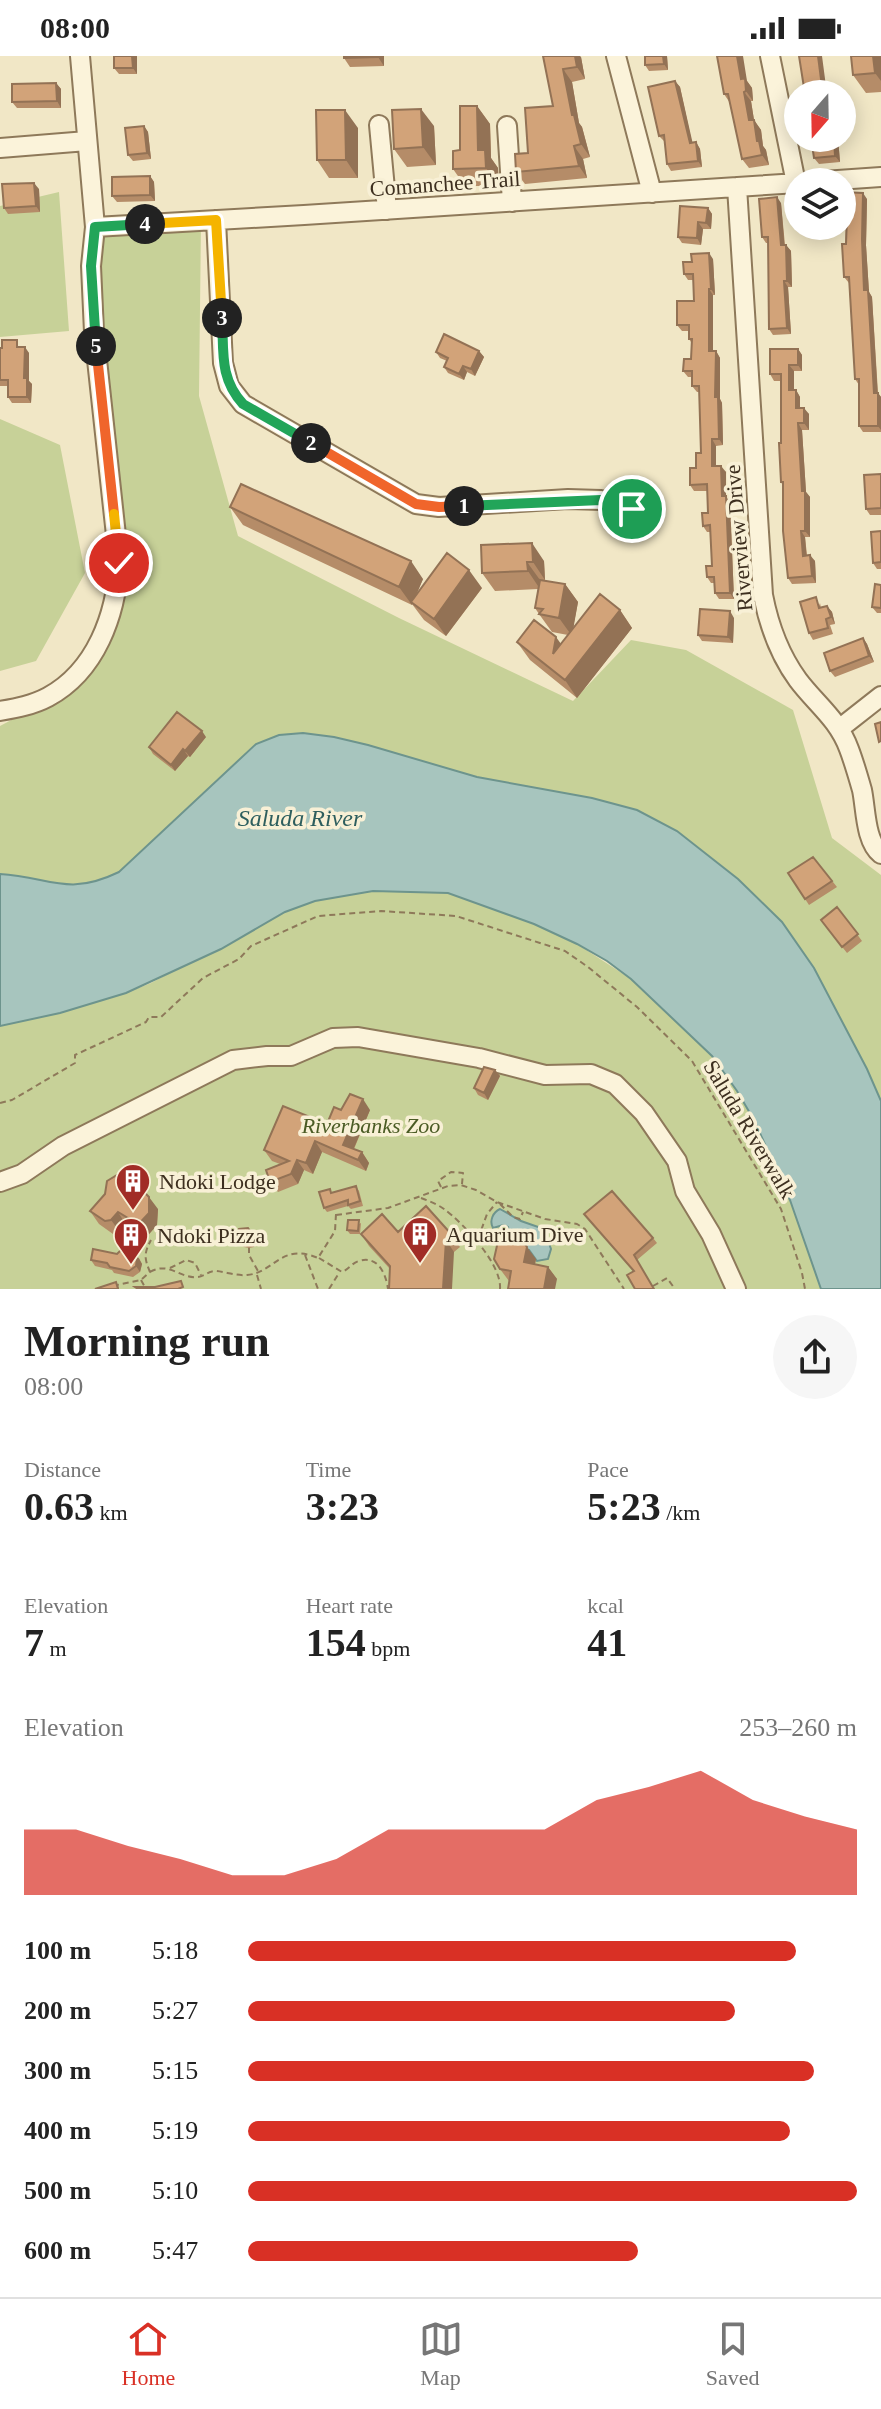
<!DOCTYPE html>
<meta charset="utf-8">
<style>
body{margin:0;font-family:"Times New Roman",serif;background:#f6f6f6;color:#222;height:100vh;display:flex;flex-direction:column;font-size:30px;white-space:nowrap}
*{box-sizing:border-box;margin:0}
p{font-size:26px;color:#767676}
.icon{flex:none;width:44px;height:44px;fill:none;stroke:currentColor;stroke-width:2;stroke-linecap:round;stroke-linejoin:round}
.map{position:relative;height:1233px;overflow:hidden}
.side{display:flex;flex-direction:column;background:#fff;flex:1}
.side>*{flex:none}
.needle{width:52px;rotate:200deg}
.buttons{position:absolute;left:784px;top:24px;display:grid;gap:16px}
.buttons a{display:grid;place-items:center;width:72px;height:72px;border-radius:50%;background:#fff;box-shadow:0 4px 20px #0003;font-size:40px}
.pin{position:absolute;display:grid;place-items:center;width:68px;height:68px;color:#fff;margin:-34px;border:4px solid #fff;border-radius:50%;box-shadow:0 2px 8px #0007}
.km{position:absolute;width:40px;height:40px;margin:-20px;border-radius:50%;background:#222;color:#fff;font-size:22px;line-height:40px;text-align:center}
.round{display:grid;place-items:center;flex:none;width:84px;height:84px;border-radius:42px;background:#f6f6f6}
.headline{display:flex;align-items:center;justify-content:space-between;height:136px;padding:0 24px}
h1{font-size:44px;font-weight:600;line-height:60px}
.stats{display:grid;grid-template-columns:repeat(3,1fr);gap:12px;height:136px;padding:8px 24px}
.stats div{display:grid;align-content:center}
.stats b{font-size:40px;font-weight:600}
.stats small{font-size:22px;font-weight:400}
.stats p{font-size:22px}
.chart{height:224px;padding:16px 24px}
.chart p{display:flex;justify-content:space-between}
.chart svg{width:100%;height:144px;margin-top:8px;fill:#d93025;opacity:.7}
ul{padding:0 24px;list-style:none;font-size:26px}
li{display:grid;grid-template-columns:128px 96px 1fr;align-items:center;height:60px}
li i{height:20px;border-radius:10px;background:#d93025}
.status{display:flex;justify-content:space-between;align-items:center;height:56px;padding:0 40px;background:#fff;direction:ltr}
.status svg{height:22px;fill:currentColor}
.menu{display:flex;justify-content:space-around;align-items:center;height:112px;border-top:2px solid #e0e0e0;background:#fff;font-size:22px;color:#767676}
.menu a{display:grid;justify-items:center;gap:4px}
.menu .selected{color:#d93025}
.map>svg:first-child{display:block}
.green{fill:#c7d198}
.water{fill:#a7c5be;stroke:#6d948d;stroke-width:2}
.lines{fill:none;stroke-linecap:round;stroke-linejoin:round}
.minor-casing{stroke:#8e795a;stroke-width:22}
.path{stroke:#8e795a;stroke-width:2;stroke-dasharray:6 4;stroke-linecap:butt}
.minor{stroke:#fbf3da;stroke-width:18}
.wall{fill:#b58c68}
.shaded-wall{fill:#937255}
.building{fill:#d2a379;stroke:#937255;stroke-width:2}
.split-1-casing{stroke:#fff;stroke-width:16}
.split-2-casing{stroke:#fff;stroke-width:16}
.split-3-casing{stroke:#fff;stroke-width:16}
.split-4-casing{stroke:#fff;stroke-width:16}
.split-5-casing{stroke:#fff;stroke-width:16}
.split-6-casing{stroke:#fff;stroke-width:16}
.split-7-casing{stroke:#fff;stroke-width:16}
.split-1{stroke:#22a559;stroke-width:10}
.split-2{stroke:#f0652b;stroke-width:10}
.split-3{stroke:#22a559;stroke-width:10}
.split-4{stroke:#f5b400;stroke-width:10}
.split-5{stroke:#22a559;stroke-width:10}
.split-6{stroke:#f0652b;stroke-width:10}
.split-7{stroke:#f5b400;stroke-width:10}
.labels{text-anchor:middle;stroke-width:7;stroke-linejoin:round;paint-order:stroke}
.street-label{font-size:22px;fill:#3d2f1f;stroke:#f8f0d6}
.park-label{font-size:22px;font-style:italic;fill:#4a5b24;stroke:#f8f0d6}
.poi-label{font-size:22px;fill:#3d2f1f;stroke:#f8f0d6;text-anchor:start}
.water-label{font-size:24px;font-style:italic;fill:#2d5e5e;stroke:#f8f0d6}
</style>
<div class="status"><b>08:00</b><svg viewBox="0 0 49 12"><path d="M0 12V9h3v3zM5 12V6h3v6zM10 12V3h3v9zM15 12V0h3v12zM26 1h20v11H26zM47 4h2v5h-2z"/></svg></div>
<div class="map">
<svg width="881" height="1233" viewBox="0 0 881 1233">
<rect width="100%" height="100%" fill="#f1e7c6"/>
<!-- green -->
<path class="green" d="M59 136 69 275 0 281V150Z
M201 166 199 340 238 480 399 562 573 645 631 584 686 594 793 654 832 782 881 819V1045L867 1013 828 938 805 899 677 775 637 754 592 742 477 721 368 689 334 681 303 677 256 688 119 816C67 841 51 821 0 818V670L64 636 114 549 92 167Z
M0 363 60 389 85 517 36 605 0 615Z
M395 834 448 837 534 868 577 888 631 923 712 1000 737 1035 754 1064 790 1144 821 1233H0V970L60 957 126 937 151 927 285 856 315 845 373 835Z"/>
<!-- water -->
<path class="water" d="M303 677 334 681 368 689 477 721 592 742 637 754 677 775 738 823 782 866 814 912 867 1013 881 1045V1233H821L790 1144 754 1064 737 1035 712 1000 631 923 607 905 577 888 534 868 448 837 373 835 315 845 285 856 221 893 126 937 60 957 0 970V818C51 821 67 841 119 816L256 688 279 679Z
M500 1153 521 1165 544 1173 551 1193 548 1203 537 1205 529 1194 511 1190 508 1171 503 1169 493 1172C489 1165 493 1156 500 1153Z"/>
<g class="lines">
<!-- minor casing -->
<g class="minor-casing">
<path id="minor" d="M616 0 652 137
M770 0 796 127
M379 69 387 154
M507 70 512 146
M0 92 87 85
M809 126 881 121
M737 131 763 539C769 570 779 598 798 624 816 648 838 663 849 693 854 706 858 720 862 734 866 753 865 785 881 798
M216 164 223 307 229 330 243 348 416 448 439 451 568 443 601 444 632 453
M95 171 304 159 798 127
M0 655C17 652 33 649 48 641 96 615 116 559 119 507L94 276 91 210 95 171 80 0
M839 673 881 640
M0 1126 22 1118 63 1090 233 1004 267 1000H291L333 982 358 981 479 1002 545 1019 591 1018 615 1028 644 1057 677 1105 685 1135 711 1178 736 1233"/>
</g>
<!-- path -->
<path class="path" d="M0 1047 12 1044 75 1007V999L146 966 149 961H161L203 922 239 903 251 890 318 860 381 855 456 860 565 895 588 911 637 951 692 1005 781 1153 802 1217 805 1233
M441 1131 438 1125 451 1116 463 1117 462 1128
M421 1142C429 1145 437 1148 444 1153 463 1167 502 1208 500 1233
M500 1148 513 1161 520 1163 523 1156
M336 1159 388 1152 448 1130 461 1129 476 1134 497 1146 545 1163 577 1168 585 1173 624 1233
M478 1183 487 1158 497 1146
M249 1191V1199L258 1215
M305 1199 318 1233
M319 1202 342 1216C349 1213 352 1207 359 1205 378 1199 386 1218 388 1233
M170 1212 186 1204 195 1207 201 1219
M150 1216C169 1205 180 1223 198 1221 205 1220 208 1215 216 1215 226 1216 237 1220 247 1219 274 1217 281 1186 318 1202L335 1175 336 1158
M257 1219 261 1233
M141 1224 146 1233
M653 1230 667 1222 675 1233
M118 1233 117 1229 141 1224 150 1216C144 1202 144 1197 151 1184
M329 1233 339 1217"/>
<!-- minor -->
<use href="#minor" class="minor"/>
</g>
<!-- wall -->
<path class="wall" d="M114 0H137V18H119L114 12Z
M384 0V10L350 11 344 2Z
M543 0 581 1 585 23 572 26 579 67 582 71 590 101 583 103 587 122 525 128 516 116 553 50Z
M667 0 668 14 649 15 645 9Z
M881 0V36L866 37 853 19Z
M675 25 680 31 692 87 696 86 700 93 702 111 671 115 667 108 665 86 659 80Z
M747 25 752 32 753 45H751L754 64 761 74 763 90 766 94 769 109 749 112 742 103 730 47 724 38Z
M56 27 61 33V52H17L12 46Z
M477 50 490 68 491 102 498 112 499 130H465L453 113Z
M144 70 148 76 151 103 133 105 128 99Z
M434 70 436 109 407 111 394 93Z
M358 72V122H329L317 104Z
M838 82 840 106 819 108 814 102Z
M150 120 154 126 155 145 117 146 112 140Z
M39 133 40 156 8 158 4 152Z
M842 136 867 143 866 189 869 236 872 241 878 337 881 341V376H863L859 370V329L855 323 849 227 844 221 846 167 842 162Z
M781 147 785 189H786L791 195 792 231H788L791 278 773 279 769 273 768 187H766L762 181Z
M708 152 712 158 711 173H703L701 189 682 187 678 181Z
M713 203 715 239H713V295H716L720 302V343L722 347 723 389 716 390V410L726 416V441L730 446 734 543H719L715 537V527H711L707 521 712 510 710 476H707L703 470 708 457 707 435H694L690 429 701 397 699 336H697L692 330V321H688L683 315 691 303V286L689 283V275H682L677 269 694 245 693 224H688L684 218 692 206Z
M21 291 29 297V325L32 328 31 347H12L8 341V330H0V292Z
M798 293 802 299V315H794V334H796L800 341V352L809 358V374H802L806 436 810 441V481H805L807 499 815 505 816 527 792 528 788 522 783 430 781 426V325H774L770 318Z
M479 295 484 301 475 320 467 316 464 324 448 317 444 311 447 305 440 302 436 296Z
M881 418V459H870L866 453Z
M230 451 423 523 416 539 482 532 446 580 424 564 412 548V549L243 469Z
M881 475V513H877L873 507Z
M481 489 544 505 545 524H541L565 528 578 546 573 572 620 554 632 572 577 642 530 604 517 586 561 588 568 579 552 576 539 558 535 552 538 533 495 535 482 517Z
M881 529V557H877L872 551Z
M820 547 821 552 827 550 832 556 835 568 830 569 833 578 813 584 809 577Z
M734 562 733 587 702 585 698 579Z
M863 582 867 588 874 606 835 621 830 615Z
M206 681 190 701 188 700 175 715 153 698 149 691Z
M813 801 837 831 809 849 788 817Z
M837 851 862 885 847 897 821 864Z
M495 1014 500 1020 488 1044 478 1039 474 1032Z
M341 1054H370L354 1093 362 1096 369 1107 366 1115 322 1096 313 1118 304 1114 298 1128 278 1136 270 1126 280 1108 272 1105 264 1094 327 1068Z
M356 1130 359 1135 363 1150 351 1153 348 1150 327 1156 324 1152 333 1137Z
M158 1153 157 1169 143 1185 134 1173 126 1169 120 1176 113 1178 99 1168 90 1155Z
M584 1158 653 1182 657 1187 637 1204 633 1215Z
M361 1167 360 1178H350L347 1174Z
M398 1176 452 1179 460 1191 454 1196 390 1213 369 1190 361 1178Z
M252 1178 256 1184 254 1191 249 1192 244 1191 240 1185Z
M139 1202 142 1208 140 1216 133 1221 114 1217 112 1214 95 1210 91 1204Z
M536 1203 535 1208 548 1211 557 1223 509 1225 500 1213Z"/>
<!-- shaded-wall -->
<path class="shaded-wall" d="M132 0H137V18L133 12Z
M378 0H384V10L378 1Z
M575 0H580L581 1 585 23 577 11Z
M663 0H667L668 14 664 8Z
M737 0H743L747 25 752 32 753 45 746 35 741 23Z
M818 0H822L827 38H824L821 23Z
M873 0H881V25L875 17Z
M563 13 572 26 579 67 582 71 590 101 581 88 572 59Z
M675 25 680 31 694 93 690 87Z
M56 27 61 33V52L57 45Z
M744 36 751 45 754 64 761 74 763 90 766 94 769 109 762 99 749 64Z
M477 50 490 68 491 102 498 112 499 130 486 112 478 94Z
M421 53 434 70 436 109 423 91Z
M345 54 358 72V122L346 104Z
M144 70 148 76 151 103 147 97Z
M834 82H838L840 106 835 100Z
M696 86 700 93 702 111 698 105Z
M574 90 583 103 587 122 579 110Z
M150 120 154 126 155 145 150 139Z
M34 127 39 133 40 156 36 150Z
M863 137 867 143 866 189 869 236 872 241 878 343 874 337 864 234 862 183Z
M777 141 781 147 785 196 781 189Z
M708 152 712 158 711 173 706 167Z
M698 166 703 173 701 189 697 182Z
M786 189 791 195 792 231 787 225Z
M709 197 713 203 715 239 711 233Z
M784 225 788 231 791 278 787 272Z
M709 233 713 239V301L709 295Z
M25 291 29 297V325L32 328 31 347 27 341 24 322Z
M798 293 802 299V315L798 309Z
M479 295 484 301 475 320 471 313Z
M716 295 720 302V343L722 347 723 389 719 383 715 341Z
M789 309 794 315V341L789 334Z
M463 310 467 316 464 324 459 318Z
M796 334 800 341V358L796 352Z
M878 337 881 341V374L878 370Z
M804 352 809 358V374L804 367Z
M798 367 802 374 806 436 810 441V481L805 475Z
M712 383 716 390V416L712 410Z
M721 410 726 416V441L730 446 734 543 730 537 722 440Z
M801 475 805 481 807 506 803 500Z
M532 487 544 505 545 524 533 506Z
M810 499 815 505 816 527 812 520Z
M411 505 423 523 412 549 399 531Z
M527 506 540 524V533L528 515Z
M469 514 482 532 446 580 434 563Z
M565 528 578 546 572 580 559 562Z
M827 550 832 556 835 568 831 561Z
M620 554 632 572 577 642 565 624Z
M730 555 734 562 733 587 728 581Z
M556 581 569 599 553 598Z
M863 582 867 588 874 606 869 600Z
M202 675 206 681 190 701 185 695Z
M183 693 188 700 175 715 171 709Z
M495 1014 500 1020 488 1044 484 1037Z
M363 1043 370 1054 351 1099 343 1089Z
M315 1085 322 1096 313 1118 306 1107Z
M362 1096 369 1107 366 1115 358 1104Z
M297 1104 304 1114 298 1128 291 1118Z
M149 1141 158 1153 157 1169 143 1185 134 1173Z
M118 1156 126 1169 120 1176 111 1164Z
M252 1178 256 1184 254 1191 249 1185Z
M446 1184 454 1196 452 1233H443Z
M527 1191 536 1203 533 1218 524 1206Z
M135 1196 142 1208 140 1216 136 1210Z
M548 1211 557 1223 555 1233H544Z"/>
<!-- building -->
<path class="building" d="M114 0H132L133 12H114Z
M344 0H378V1L344 2Z
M543 0H575L577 11 563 13 572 59H574L581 88 574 90 579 110 516 116 515 98 528 97 525 52 553 50Z
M645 0H663L664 8 645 9Z
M717 0H737L741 23 745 22 746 35 744 36 749 64H754L757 85H759L762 99 742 103 728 38H724Z
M799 0H818L821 23 824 38H805Z
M851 0H873L875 17 853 19Z
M675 25 690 87 696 86 698 105 667 108 664 79 659 80 648 31Z
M56 27 57 45 12 46V28Z
M460 50H477L478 94H485L486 112 453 113V95L460 94Z
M421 53 423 91 394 93 392 54Z
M316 54H345L346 104H317Z
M144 70 147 97 128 99 125 72Z
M811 82H834L835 100 814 102Z
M150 120V139L112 140V121Z
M34 127 36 150 4 152 2 128Z
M842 136 863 137 862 183 864 234H868L874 337H878V370H859V323H855L849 221H844L842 188H846L847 161 842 160Z
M777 141 781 189H786L787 225H784L787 272 769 273 768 181H762L759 143Z
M680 150 708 152 706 167 698 166 697 182 678 181Z
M709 197 711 233H709V295H716L715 341H718L719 383H712V410H721L722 440H726L730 537H715L714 521H707L706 510H712L710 469 703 470 702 457H708L707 428 690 429V412H696V397H701L699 330H692V315H683L684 303H691L692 283H689V269H677V245H694L693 218H684L683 206H692L691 198Z
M444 278 479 295 471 313 463 310 459 318 444 311 448 302 436 296Z
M2 284H17V291H25L24 322H27V341H8V324H0V292H2Z
M770 293H798V309H789V334H796V352H804V367H798L802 435H805V475H801L803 500 810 499 812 520 788 522 783 475V426H781L779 387H781V318H770Z
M881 418V452L866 453 864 419Z
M241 428 411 505 399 531 230 451Z
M881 475V506L873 507 871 476Z
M532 487 533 506H527L528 515 482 517 481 489Z
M447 497 469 514 434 563 411 546Z
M540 524 565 528 559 562 539 558 543 553 535 552Z
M875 528 881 529V552L872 551Z
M600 538 620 554 565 624 517 586 534 564 556 581 553 598Z
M816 541 819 552 827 550 831 561 826 563 828 572 809 577 800 546Z
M700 553 730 555 728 581 698 579Z
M863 582 869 600 830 615 824 597Z
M177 656 202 675 185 695 183 693 171 709 149 691Z
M881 666V685L879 686 875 668Z
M813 801 832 825 805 843 788 817Z
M837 851 858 878 842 891 821 864Z
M484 1011 495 1014 484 1037 474 1032Z
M350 1038 363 1043 343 1089 362 1096 358 1104 315 1085 306 1107 297 1104 291 1118 270 1126 266 1114 289 1105 264 1094 283 1050 327 1068 334 1051 341 1054Z
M117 1119H127L149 1141V1157L134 1173 133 1165 118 1156 111 1164 105 1165 90 1155 105 1138 107 1125Z
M356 1130 360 1145 348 1149V1144L324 1152 319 1136 330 1133 331 1137Z
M612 1135 653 1182 634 1199 654 1233H635L627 1219 634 1215 584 1158Z
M426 1150 452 1179 446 1184 443 1233H389L390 1210 361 1178 382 1158 398 1176Z
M348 1164H359L358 1175 347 1174Z
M248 1172 252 1178 249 1185 244 1186 240 1185 237 1178 239 1173Z
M507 1179 520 1182 527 1191 524 1206 548 1211 544 1233H508L511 1215 500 1213 494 1203 498 1185Z
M93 1193 117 1198 121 1194 129 1193 135 1196 137 1202 136 1210 129 1215 110 1211 107 1207 91 1204Z
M181 1225 183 1231 178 1233H138L135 1231H155Z
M116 1226 118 1233H95Z"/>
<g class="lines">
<!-- split-1 casing -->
<g class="split-1-casing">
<path id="split-1" d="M464 450 601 444 632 453"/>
</g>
<!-- split-2 casing -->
<g class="split-2-casing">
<path id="split-2" d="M311 387 416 448 439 451 464 450"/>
</g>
<!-- split-3 casing -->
<g class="split-3-casing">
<path id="split-3" d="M222 262C224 295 219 322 243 348L311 387"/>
</g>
<!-- split-4 casing -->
<g class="split-4-casing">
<path id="split-4" d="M145 168 216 164 222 262"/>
</g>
<!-- split-5 casing -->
<g class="split-5-casing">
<path id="split-5" d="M96 290 91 210 95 171 145 168"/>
</g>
<!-- split-6 casing -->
<g class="split-6-casing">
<path id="split-6" d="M96 290 114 458"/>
</g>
<!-- split-7 casing -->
<g class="split-7-casing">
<path id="split-7" d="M114 458 119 507"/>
</g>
<!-- split-1 -->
<use href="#split-1" class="split-1"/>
<!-- split-2 -->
<use href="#split-2" class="split-2"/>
<!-- split-3 -->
<use href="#split-3" class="split-3"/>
<!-- split-4 -->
<use href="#split-4" class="split-4"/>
<!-- split-5 -->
<use href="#split-5" class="split-5"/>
<!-- split-6 -->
<use href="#split-6" class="split-6"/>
<!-- split-7 -->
<use href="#split-7" class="split-7"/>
</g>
<!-- icons -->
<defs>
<g id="building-pin" transform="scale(1.8)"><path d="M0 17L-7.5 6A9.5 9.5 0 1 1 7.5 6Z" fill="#a12c26" stroke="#f8f0d6"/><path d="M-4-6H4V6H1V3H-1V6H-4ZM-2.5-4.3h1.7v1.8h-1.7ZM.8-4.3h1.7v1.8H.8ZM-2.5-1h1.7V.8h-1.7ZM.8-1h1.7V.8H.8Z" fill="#fff"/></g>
</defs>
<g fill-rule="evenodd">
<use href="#building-pin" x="133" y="1125"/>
<use href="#building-pin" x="420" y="1178"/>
<use href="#building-pin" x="131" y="1179"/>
</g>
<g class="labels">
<!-- street labels -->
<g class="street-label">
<text transform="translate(445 127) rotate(-4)" y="8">Comanchee Trail</text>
<text transform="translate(738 482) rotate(-95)" y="8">Riverview Drive</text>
<text transform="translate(750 1073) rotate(59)" y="8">Saluda Riverwalk</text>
</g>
<!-- park labels -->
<g class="park-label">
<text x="371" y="1077">Riverbanks Zoo</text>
</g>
<!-- poi labels -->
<g class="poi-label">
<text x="159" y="1133">Ndoki Lodge</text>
<text x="446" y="1186">Aquarium Dive</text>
<text x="157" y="1187">Ndoki Pizza</text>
</g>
<!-- water labels -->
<g class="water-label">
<text x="300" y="770">Saluda River</text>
</g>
</g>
</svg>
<div class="buttons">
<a><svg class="needle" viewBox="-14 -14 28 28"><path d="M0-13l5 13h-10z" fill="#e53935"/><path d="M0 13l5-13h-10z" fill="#767676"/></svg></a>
<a><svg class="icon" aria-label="layers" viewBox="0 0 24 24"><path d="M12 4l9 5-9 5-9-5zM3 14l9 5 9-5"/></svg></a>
</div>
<div class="pin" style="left:632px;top:453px;background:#1e9e55"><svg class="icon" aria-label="arrive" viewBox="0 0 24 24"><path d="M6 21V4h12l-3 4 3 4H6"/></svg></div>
<div class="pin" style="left:119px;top:507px;background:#d93025"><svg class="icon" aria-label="check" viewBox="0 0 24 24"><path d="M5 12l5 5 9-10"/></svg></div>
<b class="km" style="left:464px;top:450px">1</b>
<b class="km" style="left:311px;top:387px">2</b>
<b class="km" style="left:222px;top:262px">3</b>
<b class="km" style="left:145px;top:168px">4</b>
<b class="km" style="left:96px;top:290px">5</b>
</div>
<section class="side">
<div class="headline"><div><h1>Morning run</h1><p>08:00</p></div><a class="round"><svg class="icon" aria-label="share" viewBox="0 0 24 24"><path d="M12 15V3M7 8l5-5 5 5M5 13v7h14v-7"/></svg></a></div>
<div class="stats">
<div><p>Distance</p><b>0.63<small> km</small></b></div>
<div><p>Time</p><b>3:23</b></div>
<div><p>Pace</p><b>5:23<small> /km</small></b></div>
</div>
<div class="stats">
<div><p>Elevation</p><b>7<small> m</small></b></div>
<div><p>Heart rate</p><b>154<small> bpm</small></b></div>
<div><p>kcal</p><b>41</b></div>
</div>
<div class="chart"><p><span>Elevation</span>253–260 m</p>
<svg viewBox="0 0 160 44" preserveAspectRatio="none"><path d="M0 44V24L10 24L20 29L30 33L40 38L50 38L60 33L70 24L80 24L90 24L100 24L110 15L120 11L130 6L140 15L150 20L160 24V44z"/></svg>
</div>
<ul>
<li><b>100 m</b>5:18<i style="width:90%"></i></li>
<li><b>200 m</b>5:27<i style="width:80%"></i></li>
<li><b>300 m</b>5:15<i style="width:93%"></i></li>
<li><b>400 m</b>5:19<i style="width:89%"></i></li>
<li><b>500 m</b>5:10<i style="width:100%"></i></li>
<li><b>600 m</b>5:47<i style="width:64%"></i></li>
</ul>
</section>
<nav class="menu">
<a class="selected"><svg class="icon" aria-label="home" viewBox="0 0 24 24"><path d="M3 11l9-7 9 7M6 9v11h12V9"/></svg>Home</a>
<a><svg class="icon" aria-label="map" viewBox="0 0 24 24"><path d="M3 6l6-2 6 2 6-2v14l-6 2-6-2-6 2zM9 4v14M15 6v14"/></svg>Map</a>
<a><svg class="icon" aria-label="saved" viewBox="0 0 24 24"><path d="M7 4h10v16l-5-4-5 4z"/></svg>Saved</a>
</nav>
